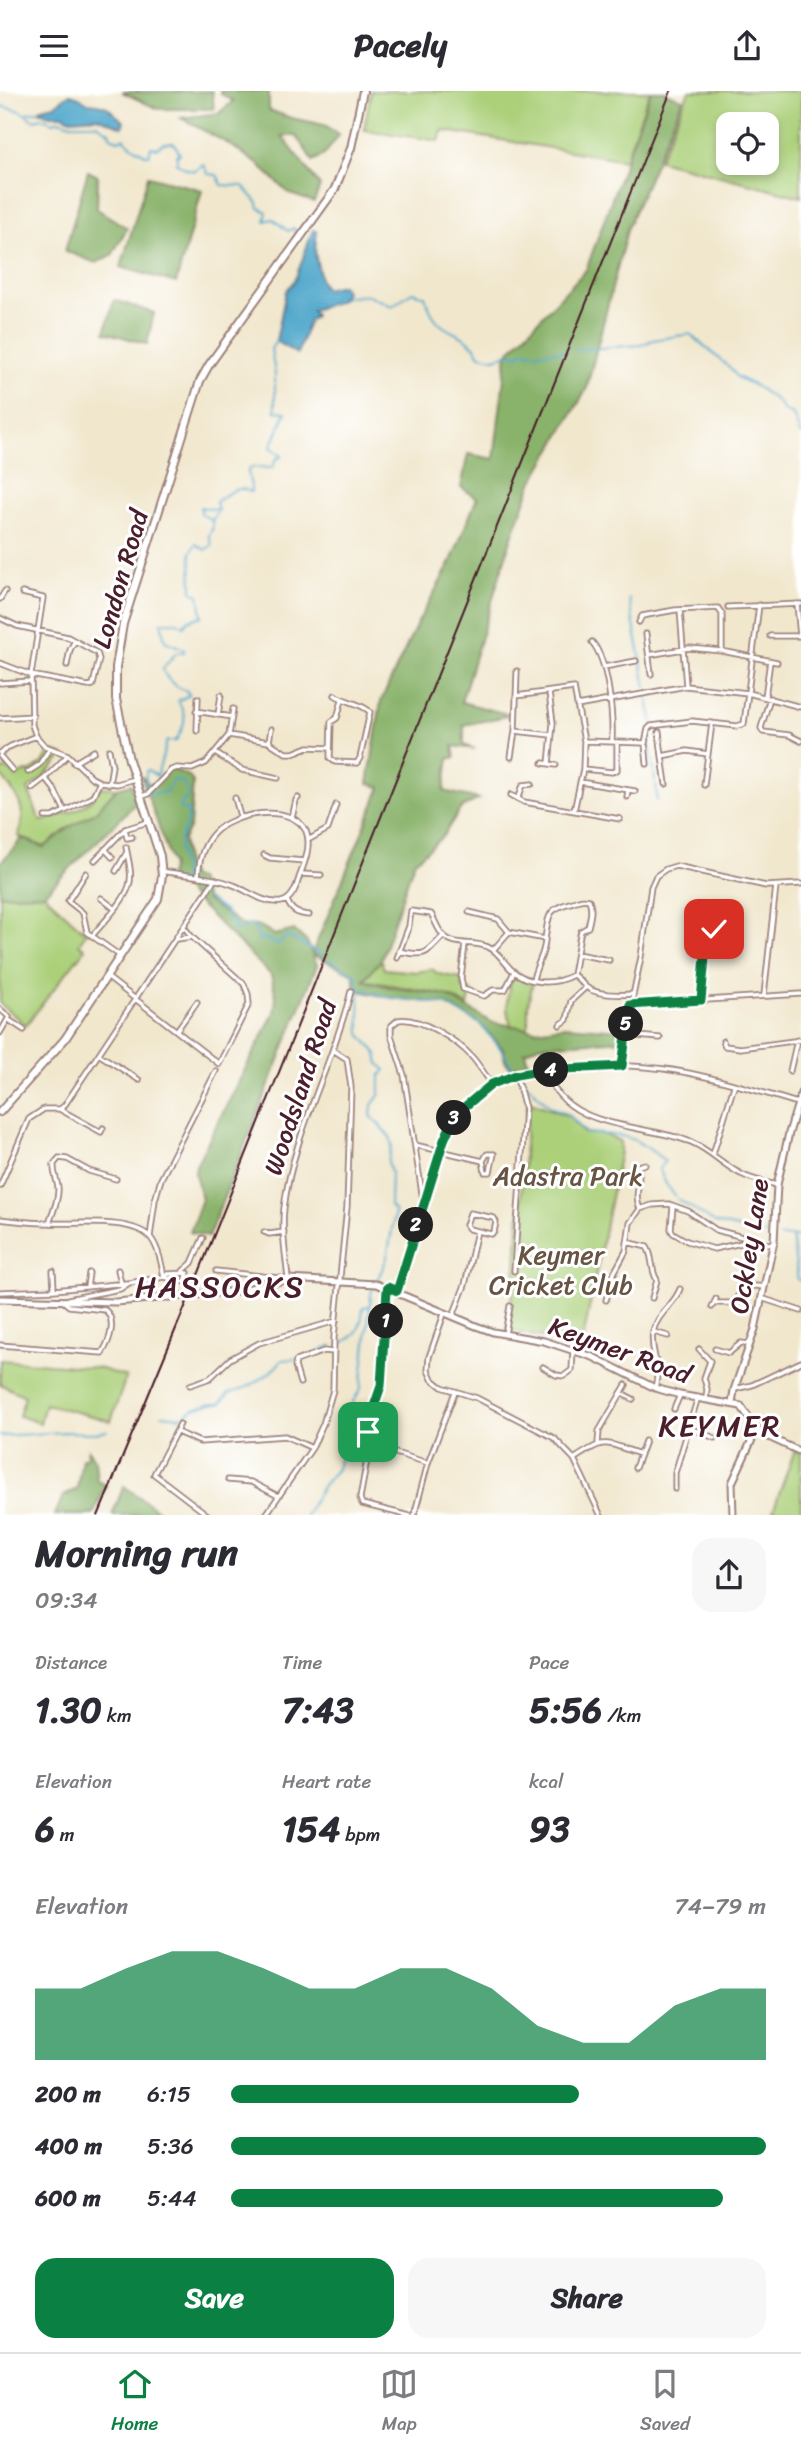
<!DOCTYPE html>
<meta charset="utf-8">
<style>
body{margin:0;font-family:Sriracha,sans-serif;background:#f7f7f7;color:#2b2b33;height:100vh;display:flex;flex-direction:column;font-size:26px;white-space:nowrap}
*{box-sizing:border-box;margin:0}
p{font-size:23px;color:#7c7c81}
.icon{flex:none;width:38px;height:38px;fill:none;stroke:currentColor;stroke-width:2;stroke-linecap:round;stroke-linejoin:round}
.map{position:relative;height:1424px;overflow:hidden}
.details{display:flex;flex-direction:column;background:#fff;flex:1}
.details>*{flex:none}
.buttons{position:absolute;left:716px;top:21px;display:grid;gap:14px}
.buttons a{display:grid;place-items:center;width:63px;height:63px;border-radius:14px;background:#fff;box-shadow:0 4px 10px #0003;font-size:35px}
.pin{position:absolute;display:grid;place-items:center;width:60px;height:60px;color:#fff;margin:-30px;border-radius:14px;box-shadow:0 4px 10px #0006}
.km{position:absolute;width:35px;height:35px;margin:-18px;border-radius:50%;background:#222;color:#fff;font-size:19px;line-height:35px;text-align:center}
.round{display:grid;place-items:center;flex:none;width:74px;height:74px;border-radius:21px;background:#f7f7f7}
.head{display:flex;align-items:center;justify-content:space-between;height:119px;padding:0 35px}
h1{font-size:38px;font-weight:800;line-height:52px}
.metrics{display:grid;grid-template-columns:repeat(3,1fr);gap:10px;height:119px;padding:7px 35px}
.metrics div{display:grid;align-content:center}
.metrics b{font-size:35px;font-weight:800}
.metrics small{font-size:19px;font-weight:400}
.metrics p{font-size:19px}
.chart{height:196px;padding:14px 35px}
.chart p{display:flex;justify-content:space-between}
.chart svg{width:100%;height:126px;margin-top:7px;fill:#0b8043;opacity:.7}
.action{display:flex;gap:14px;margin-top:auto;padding:14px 35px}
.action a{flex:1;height:80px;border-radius:21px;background:#0b8043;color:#fff;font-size:28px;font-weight:800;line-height:80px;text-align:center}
.action a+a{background:#f7f7f7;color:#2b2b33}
ul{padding:0 35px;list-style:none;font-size:23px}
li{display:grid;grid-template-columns:112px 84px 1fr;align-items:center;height:52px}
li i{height:18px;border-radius:9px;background:#0b8043}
header{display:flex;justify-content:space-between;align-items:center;height:91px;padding:0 35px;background:#fff;font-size:32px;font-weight:800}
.dock{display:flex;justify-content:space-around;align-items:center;height:98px;border-top:2px solid #e1e1e2;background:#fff;font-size:19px;color:#7c7c81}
.dock a{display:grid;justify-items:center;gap:4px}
.dock .on{color:#0b8043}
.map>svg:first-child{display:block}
.green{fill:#acd07a;stroke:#7b7852;stroke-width:2;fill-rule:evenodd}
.forest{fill:#89b26a;stroke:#6a684a;stroke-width:2}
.water{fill:#4da6ca;stroke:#4c627a;stroke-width:2}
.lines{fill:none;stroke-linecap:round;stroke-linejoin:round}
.stream{stroke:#4da6ca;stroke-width:2}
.minor-casing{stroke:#9e837c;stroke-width:7}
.tertiary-casing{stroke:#9e837c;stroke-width:9}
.secondary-casing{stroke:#9e837c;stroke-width:9}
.primary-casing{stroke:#9e837c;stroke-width:10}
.minor{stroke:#fff;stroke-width:3.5}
.tertiary{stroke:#fff;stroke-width:5}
.secondary{stroke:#fff;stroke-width:5}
.primary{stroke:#fff;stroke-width:6}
.rail{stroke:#4a1f2b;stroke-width:2}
.route-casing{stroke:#fff;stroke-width:14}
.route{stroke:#0b8043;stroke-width:9}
.labels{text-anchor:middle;stroke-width:6;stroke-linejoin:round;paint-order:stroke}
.street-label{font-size:26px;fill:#4a1f2b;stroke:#fff}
.park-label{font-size:26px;fill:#675443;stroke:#fff}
.quarter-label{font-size:30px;letter-spacing:2px;fill:#4a1f2b;stroke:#fff}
</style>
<header><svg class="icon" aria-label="menu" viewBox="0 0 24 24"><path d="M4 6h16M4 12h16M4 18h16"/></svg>Pacely<svg class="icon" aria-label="share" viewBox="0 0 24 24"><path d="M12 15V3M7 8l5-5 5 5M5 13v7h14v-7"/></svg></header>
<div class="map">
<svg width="801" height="1425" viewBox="0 0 801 1425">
<rect width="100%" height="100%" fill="#fff"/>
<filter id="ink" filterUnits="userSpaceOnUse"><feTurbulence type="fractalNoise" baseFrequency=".0143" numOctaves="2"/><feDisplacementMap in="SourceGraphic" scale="14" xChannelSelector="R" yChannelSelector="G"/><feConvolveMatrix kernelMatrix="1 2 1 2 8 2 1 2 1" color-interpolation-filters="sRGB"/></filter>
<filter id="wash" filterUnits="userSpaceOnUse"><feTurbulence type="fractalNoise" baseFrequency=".00686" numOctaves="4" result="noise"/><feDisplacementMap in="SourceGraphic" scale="28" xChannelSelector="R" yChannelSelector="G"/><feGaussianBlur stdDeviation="1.57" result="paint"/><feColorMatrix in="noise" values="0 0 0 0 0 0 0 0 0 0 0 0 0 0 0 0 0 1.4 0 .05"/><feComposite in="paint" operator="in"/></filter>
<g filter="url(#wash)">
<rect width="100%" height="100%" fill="#f1e7cd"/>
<!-- green -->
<path class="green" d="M371 0H650L625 69 446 40H442L439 50 364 39Z
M689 0H801V106L659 69ZM728 33H766V72H728Z
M51 660 64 664 43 687 28 698 39 727 42 730C66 723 88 719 101 696L117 697 96 721 70 736 44 756 18 745C29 719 17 704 0 683V679L9 678 16 685 26 681 28 682 43 672Z
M44 803 86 842 79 853 85 858 26 934 0 913V804Z
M381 869 384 878 417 881 432 878 438 883 461 887 463 898 471 900 468 915 446 904 363 889Z
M514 881 533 889 528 914V938L512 935C503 920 508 896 514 881Z
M528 1010 569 1025 584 1042 602 1043 620 1050V1061L581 1259 545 1247 507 1239 515 1187Z
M0 1269 98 1277 126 1286 111 1330 45 1313 40 1332 19 1325 25 1305 0 1293Z
M795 1359 801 1362V1424L773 1420Z"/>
<!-- forest -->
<path class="forest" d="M212 0 214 18H158L122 1Z
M220 0H269V19L291 27 325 34 339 44 324 64 313 70 296 45H282L320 95 314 111 290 103 259 74 229 53 181 27 219 22 233 10 221 3Z
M651 0H666L665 2 683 8 628 135 586 299 532 392 510 451 461 611 507 623V625L464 634V654L475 658 453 655 455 667H449L444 700 479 708 461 717 443 745 414 771 381 869 363 889 390 896 446 904 491 931 536 939 564 935 623 939 626 949 538 954 525 961 528 972 511 977 505 970 503 958 480 933 445 913 392 907 354 899V883L312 863 381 696 368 693 381 610 417 533 450 473 477 407 461 396 468 363 494 368 507 263 586 179Z
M88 80 98 85 97 118 127 137 112 164 96 172 65 160Z
M148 85 202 99 176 192 121 176Z
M114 209 154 222 147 253 105 241Z
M171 677 189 685 193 691 190 735 183 749 186 772 191 787 198 788 206 809 244 835C259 831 263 837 275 844L294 839 307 851 317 874 208 1146 190 1141 202 1108 195 1083 196 1074 274 922 276 906 271 884 177 791 168 789 172 774 141 685 151 695Z
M131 693 138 710 44 803 0 804V772L17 754 21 747 44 756 70 736 95 721 117 697Z
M88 1358 95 1370 97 1390 106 1394 93 1424H55L63 1405 77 1398 82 1367H86Z
M124 1395 164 1424H112Z"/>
<!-- water -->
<path class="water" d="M70 3 79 6 88 12 98 13 107 16 124 31 122 36 97 26 71 28 63 24H50L39 20 42 17 55 14Z
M313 139 317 141C315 159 314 159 318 176 321 185 318 189 325 198L342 194 346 201 340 210 312 219 315 225 309 230 297 263 276 250 286 200 295 189Z"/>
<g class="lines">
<!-- stream -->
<path class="stream" d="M0 15 21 20 33 29 43 27 53 31 60 29 71 33H97L109 41 111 46 118 49 124 47C131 56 137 57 146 64H149L151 56 157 57 164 52H174L180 63 177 64V72L187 78 195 80 203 73 208 83 217 84 222 94 243 95 258 112 259 117 267 121 265 130 273 128 288 140 294 137 296 143 298 145
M27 22 39 20
M345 206 368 204 392 215 412 201 425 205C438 251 463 233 480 264L494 267 513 262 519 264 523 260 531 262 563 260
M574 259 641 254 653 249 690 243 730 277 737 286 757 296 777 310 784 320 793 324 801 344
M211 429 202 423 200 416 218 419
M629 508 646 596
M647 604 653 633
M654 637 650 650 655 690
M656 694 657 710
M202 804 182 790C186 776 177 765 180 751 182 740 189 731 188 719L180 718 182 711 187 708 188 701 184 691 173 689 166 701 150 703 146 693V681L147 679 157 685 167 650H176C185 634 188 626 178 610L189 604 187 600C177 597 165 589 163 577L176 562 184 561V558L165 550 161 531H177L184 535 187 530 202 525 199 504 192 500 191 461 196 453 205 459 212 454 209 445 213 436 212 430 218 419 216 411C228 403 235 393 251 401 252 393 248 387 248 379L253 376 272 377 276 368 282 365 271 356 286 321 275 320V283L271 258 276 250
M207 808 226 821 228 828 234 831V838L239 840 250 833 257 840 259 850 264 847 277 854 287 845 322 864
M329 869 356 884 359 898 360 943 377 963 379 973 386 979 380 985V1003L372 1014 371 1025 390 1046 392 1054 388 1071 391 1082 390 1115 395 1121 387 1167 377 1190
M360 898 392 907 445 913 480 933 501 958 515 981
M520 986 550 1016 569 1024 587 1043C627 1042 634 1046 665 1070L659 1078 666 1093 675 1105
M678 1108 715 1132 769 1144
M792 1145 798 1189 801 1190
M779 1146H801
M339 1253C358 1246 362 1235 363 1216L370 1215 371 1202 374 1196
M321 1259 332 1255
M162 1324 181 1326 194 1318 210 1313H220L229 1302C249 1298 269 1285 282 1269L296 1268
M0 1345 64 1341 94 1342 107 1340
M305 1425 323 1394 337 1378 353 1311 361 1297 370 1215"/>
</g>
</g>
<g filter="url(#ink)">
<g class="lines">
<!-- minor casing -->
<g class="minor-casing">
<path id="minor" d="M22 502 43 507 31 584 32 634 36 645 45 655 68 664 92 687 100 691 117 693 134 688
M0 508 5 500
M797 513 800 545
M728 516 801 513
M680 519 686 595
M0 527 17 535 68 546 97 562 99 568 93 594 88 595 31 584 0 572
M639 531 642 525 675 519 718 517 722 523V560
M646 543 651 583
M770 545H799
M592 551C609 571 613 625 612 650
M649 564 689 557 722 560 777 571
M67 574 70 559 74 551
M604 576 636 570
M0 592 31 590
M549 602 553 632 549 673
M335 604C345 611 362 612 370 621L360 667 357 672 335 671 330 667 331 631 337 627 342 609
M516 605 574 597 584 650 583 678 574 720
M765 606 770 570
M770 607 761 637 763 641 789 644 801 650
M577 615 686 595 748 602 801 616
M196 620 232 626
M218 624 221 604
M0 627 33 625
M197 640 198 607
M515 640 551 644
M659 641 662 665
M229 644 269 651 286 662H293L308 656 330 657
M584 650 645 652 648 638 651 635 692 630 737 635 744 633 759 514
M269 651 271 638
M645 652 647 673
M109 659 112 675 109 693
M0 662 11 655 36 645
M215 662 242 679 278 687
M68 664 45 687 54 698 65 720 92 706 100 691
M0 665 12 679
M511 666 515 640 517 580
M74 672 94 660
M543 672 556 674
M583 678 612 681 617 679V651
M28 681 39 674 50 657
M580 691 635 700
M666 693 662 665 687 660 708 663
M704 694 712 632
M32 697 45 687
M511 704 524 711 620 728
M142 705 148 703 171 679 177 677 192 678 206 672 229 644 233 618
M627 706 628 699
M235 707 240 725
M518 708 523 694 532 693
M45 726H52L65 720
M292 727 296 709 298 707
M132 746 127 747 125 738 148 731
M308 749 328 738 336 714
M105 758 112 766
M264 764 270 767 304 770
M95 769 125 738
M116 780 127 761
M162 780C186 785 213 785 236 795 249 801 265 813 281 811 292 809 296 797 299 787 304 774 312 754 306 740 291 711 234 722 215 741 203 753 199 768 198 785
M86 782 68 810 83 822 87 841 92 845
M301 783 321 784
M101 807 114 817
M287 809C291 820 297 823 309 824
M469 821 498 828 509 841
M697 846a10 10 0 1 1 20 0a10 10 0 1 1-20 0Z
M177 848 192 846
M545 848C549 823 547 818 573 811 579 809 583 807 589 809 593 818 590 827 588 836L581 840 580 844 573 884
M465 853 461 887 463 898 484 905 493 899H505L514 881
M493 859 509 841 545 848C545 864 536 873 533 889
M399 860C425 866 425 864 443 845
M577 863 609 869
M119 864 92 845C104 830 123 813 129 795 133 783 128 768 126 756
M397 867 409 835 411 820 431 823C435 829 437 837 442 843 454 857 474 849 488 856 498 860 504 872 512 879 528 894 555 894 573 884 579 887 581 892 586 896 597 904 619 904 632 903
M107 886 219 973 249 913 248 903 244 893 192 846 184 836
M764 904 776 795
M701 909 706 856
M630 914 801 903
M0 918 9 926 0 942
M9 929 24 939
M560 934 567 929 571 910 586 896
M177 939 197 911
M625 944 660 947
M723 950 725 955 740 957 801 949
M100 964 139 989
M622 975 624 948 641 866 651 796 656 785 666 778 676 775 766 795 801 793
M545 979C566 1041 641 1031 691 1051 710 1059 723 1074 741 1083 752 1089 765 1091 777 1094
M790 980 797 949
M61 1019 101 1041 103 1037
M415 1054 483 1070 487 1063H494L490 1081H485L483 1070
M713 1063 734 995
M0 1095 29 1028 44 1018H60L64 1015 215 788
M423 1109 404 984 391 944V935L398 929C419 925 458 950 472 966 479 974 485 984 492 993
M673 1115 671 1138 673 1142 687 1150 714 1158 751 1150
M640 1118C633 1103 642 1091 638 1075L645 1073
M470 1122 494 1127 496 1131 494 1141 491 1143 469 1138 466 1134Z
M0 1128C16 1130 33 1132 49 1132 74 1134 130 1126 150 1146 158 1155 162 1174 164 1186
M49 1132C53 1122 59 1108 58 1097 57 1088 53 1082 54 1073L59 1067 67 1068 89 1080 116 1088
M264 1141 269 1143 284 1141
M150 1146 155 1109 161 1088 216 980
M627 1151 647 1156C654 1167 650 1178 657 1189L652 1207
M118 1179 121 1192
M53 1180 54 1199
M183 1180 192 1172 203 1147
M216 1180 288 1188C286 1165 281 1140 284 1117 293 1042 333 974 351 900
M514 1180 525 1017 516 984
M87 1196 89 1182
M388 1198 382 1290 368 1334 369 1358 360 1407 362 1413 410 1425
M397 1200 448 1039C457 1021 474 1003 492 993 534 969 636 972 683 981 722 988 760 1001 798 1012
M0 1201 54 1199 127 1192
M761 1207 801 1220
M68 1208 120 1198 129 1192 164 1186 168 1183 188 1182 185 1191 164 1186
M606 1209 614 1182 626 1160 630 1132 640 1118 652 1114 669 1113 688 1120 716 1139 773 1154
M715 1212H732C745 1199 741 1192 764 1196
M712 1216 716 1208
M444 1223 429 1266 428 1279 432 1288 442 1296 477 1307 554 1347 574 1368 601 1425
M453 1225 465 1194 477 1140
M654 1241 668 1245
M505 1243 510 1215
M0 1254 102 1262C110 1250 117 1229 105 1219L69 1215 64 1211
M699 1258 710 1270 704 1287 707 1298 706 1308
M715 1258 729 1262 741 1252 749 1253
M543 1276 556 1284 564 1285 572 1279 573 1259
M300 1292 295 1275 296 1270 324 1260 334 1261
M190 1294 210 1287 230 1268 259 1252 336 1230
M655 1297C662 1272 649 1261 653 1241 657 1223 674 1214 680 1198
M735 1298 752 1294 801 1271
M621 1302 633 1308
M674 1318 680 1304
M180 1333 154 1383 209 1425
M689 1337 715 1347
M177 1341 200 1351 285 1345 312 1357
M598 1352 599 1340 626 1294
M369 1358 389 1360 428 1372
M574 1368C607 1346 603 1351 640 1363
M635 1377 645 1350
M228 1389 251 1391 278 1405
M675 1398V1382L698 1306
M265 1425 312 1357 323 1333 333 1299 334 1246 347 1116 351 996 347 968 333 959
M414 1425 428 1372 455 1301"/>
</g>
<!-- tertiary casing -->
<g class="tertiary-casing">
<path id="tertiary" d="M732 1313 734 1299 755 1238 774 1150 777 1094 789 1042 801 1002
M733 1425 732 1392 756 1340"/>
</g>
<!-- secondary casing -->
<g class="secondary-casing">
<path id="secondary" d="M0 1208 116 1211 238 1200 288 1188 376 1193 476 1235 493 1241 544 1250 593 1266 655 1297 680 1304 741 1315 760 1342 801 1361"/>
</g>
<!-- primary casing -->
<g class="primary-casing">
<path id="primary" d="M0 1021 65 948 158 808 162 785 160 765 129 669 116 608V576L123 533 200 290 209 274 335 98 351 57 363 0"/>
</g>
<!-- minor -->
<use href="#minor" class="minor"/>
<!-- tertiary -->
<use href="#tertiary" class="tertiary"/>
<!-- secondary -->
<use href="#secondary" class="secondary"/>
<!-- primary -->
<use href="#primary" class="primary"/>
<!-- rail -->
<path class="rail" d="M98 1425 192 1199 671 0"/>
</g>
</g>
<g class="lines" filter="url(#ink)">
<!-- route casing -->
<g class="route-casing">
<path id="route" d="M368 1341 370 1327 381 1295 387 1199 388 1196 397 1200 444 1049 453 1029 462 1018 492 993 516 984 545 979 622 975 630 914 701 909 706 856 715 853 718 847 714 838"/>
</g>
<!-- route -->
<use href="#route" class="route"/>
</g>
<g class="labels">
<!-- street labels -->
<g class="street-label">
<text transform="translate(120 488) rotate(-74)" y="9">London Road</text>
<text transform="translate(300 996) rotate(-72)" y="9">Woodsland Road</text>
<text transform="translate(749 1155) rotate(-81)" y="9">Ockley Lane</text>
<text transform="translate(620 1259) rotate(20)" y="9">Keymer Road</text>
</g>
<!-- park labels -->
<g class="park-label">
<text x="568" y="1094">Adastra Park</text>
<text x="561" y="1173">Keymer<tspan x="561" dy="30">Cricket Club</tspan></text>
</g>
<!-- quarter labels -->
<g class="quarter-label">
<text x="220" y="1206">HASSOCKS</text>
<text x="720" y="1345">KEYMER</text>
</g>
</g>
</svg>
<div class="buttons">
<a><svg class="icon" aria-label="locate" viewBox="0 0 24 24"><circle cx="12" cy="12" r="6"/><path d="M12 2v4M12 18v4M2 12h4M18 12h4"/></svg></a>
</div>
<div class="pin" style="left:368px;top:1341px;background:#1e9e55"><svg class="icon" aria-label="arrive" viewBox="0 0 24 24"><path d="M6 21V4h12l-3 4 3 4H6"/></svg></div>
<div class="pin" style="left:714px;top:838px;background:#d93025"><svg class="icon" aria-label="check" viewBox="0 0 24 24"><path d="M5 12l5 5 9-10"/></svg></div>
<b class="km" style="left:386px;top:1230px">1</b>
<b class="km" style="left:416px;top:1134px">2</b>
<b class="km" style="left:454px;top:1027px">3</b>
<b class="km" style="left:551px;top:979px">4</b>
<b class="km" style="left:626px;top:933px">5</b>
</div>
<section class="details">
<div class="head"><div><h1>Morning run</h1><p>09:34</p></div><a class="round"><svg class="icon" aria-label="share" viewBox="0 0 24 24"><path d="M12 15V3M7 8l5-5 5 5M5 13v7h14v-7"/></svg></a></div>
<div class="metrics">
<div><p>Distance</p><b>1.30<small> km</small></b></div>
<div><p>Time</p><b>7:43</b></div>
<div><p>Pace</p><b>5:56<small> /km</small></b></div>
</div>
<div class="metrics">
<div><p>Elevation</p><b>6<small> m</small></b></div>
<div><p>Heart rate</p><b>154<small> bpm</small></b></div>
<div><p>kcal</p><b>93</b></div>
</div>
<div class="chart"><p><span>Elevation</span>74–79 m</p>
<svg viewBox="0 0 160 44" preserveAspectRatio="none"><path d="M0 44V19L10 19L20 12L30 6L40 6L50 12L60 19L70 19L80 12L90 12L100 19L110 32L120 38L130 38L140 25L150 19L160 19V44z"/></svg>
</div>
<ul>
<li><b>200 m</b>6:15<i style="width:65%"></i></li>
<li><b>400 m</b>5:36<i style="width:100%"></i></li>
<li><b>600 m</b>5:44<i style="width:92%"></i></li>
</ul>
<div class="action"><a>Save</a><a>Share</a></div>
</section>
<nav class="dock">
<a class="on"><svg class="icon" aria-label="home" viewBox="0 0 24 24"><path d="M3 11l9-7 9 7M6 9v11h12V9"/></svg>Home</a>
<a><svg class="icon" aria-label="map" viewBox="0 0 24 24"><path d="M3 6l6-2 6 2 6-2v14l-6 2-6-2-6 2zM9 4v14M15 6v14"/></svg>Map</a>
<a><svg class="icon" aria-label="saved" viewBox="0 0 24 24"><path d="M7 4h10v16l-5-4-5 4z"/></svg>Saved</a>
</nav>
